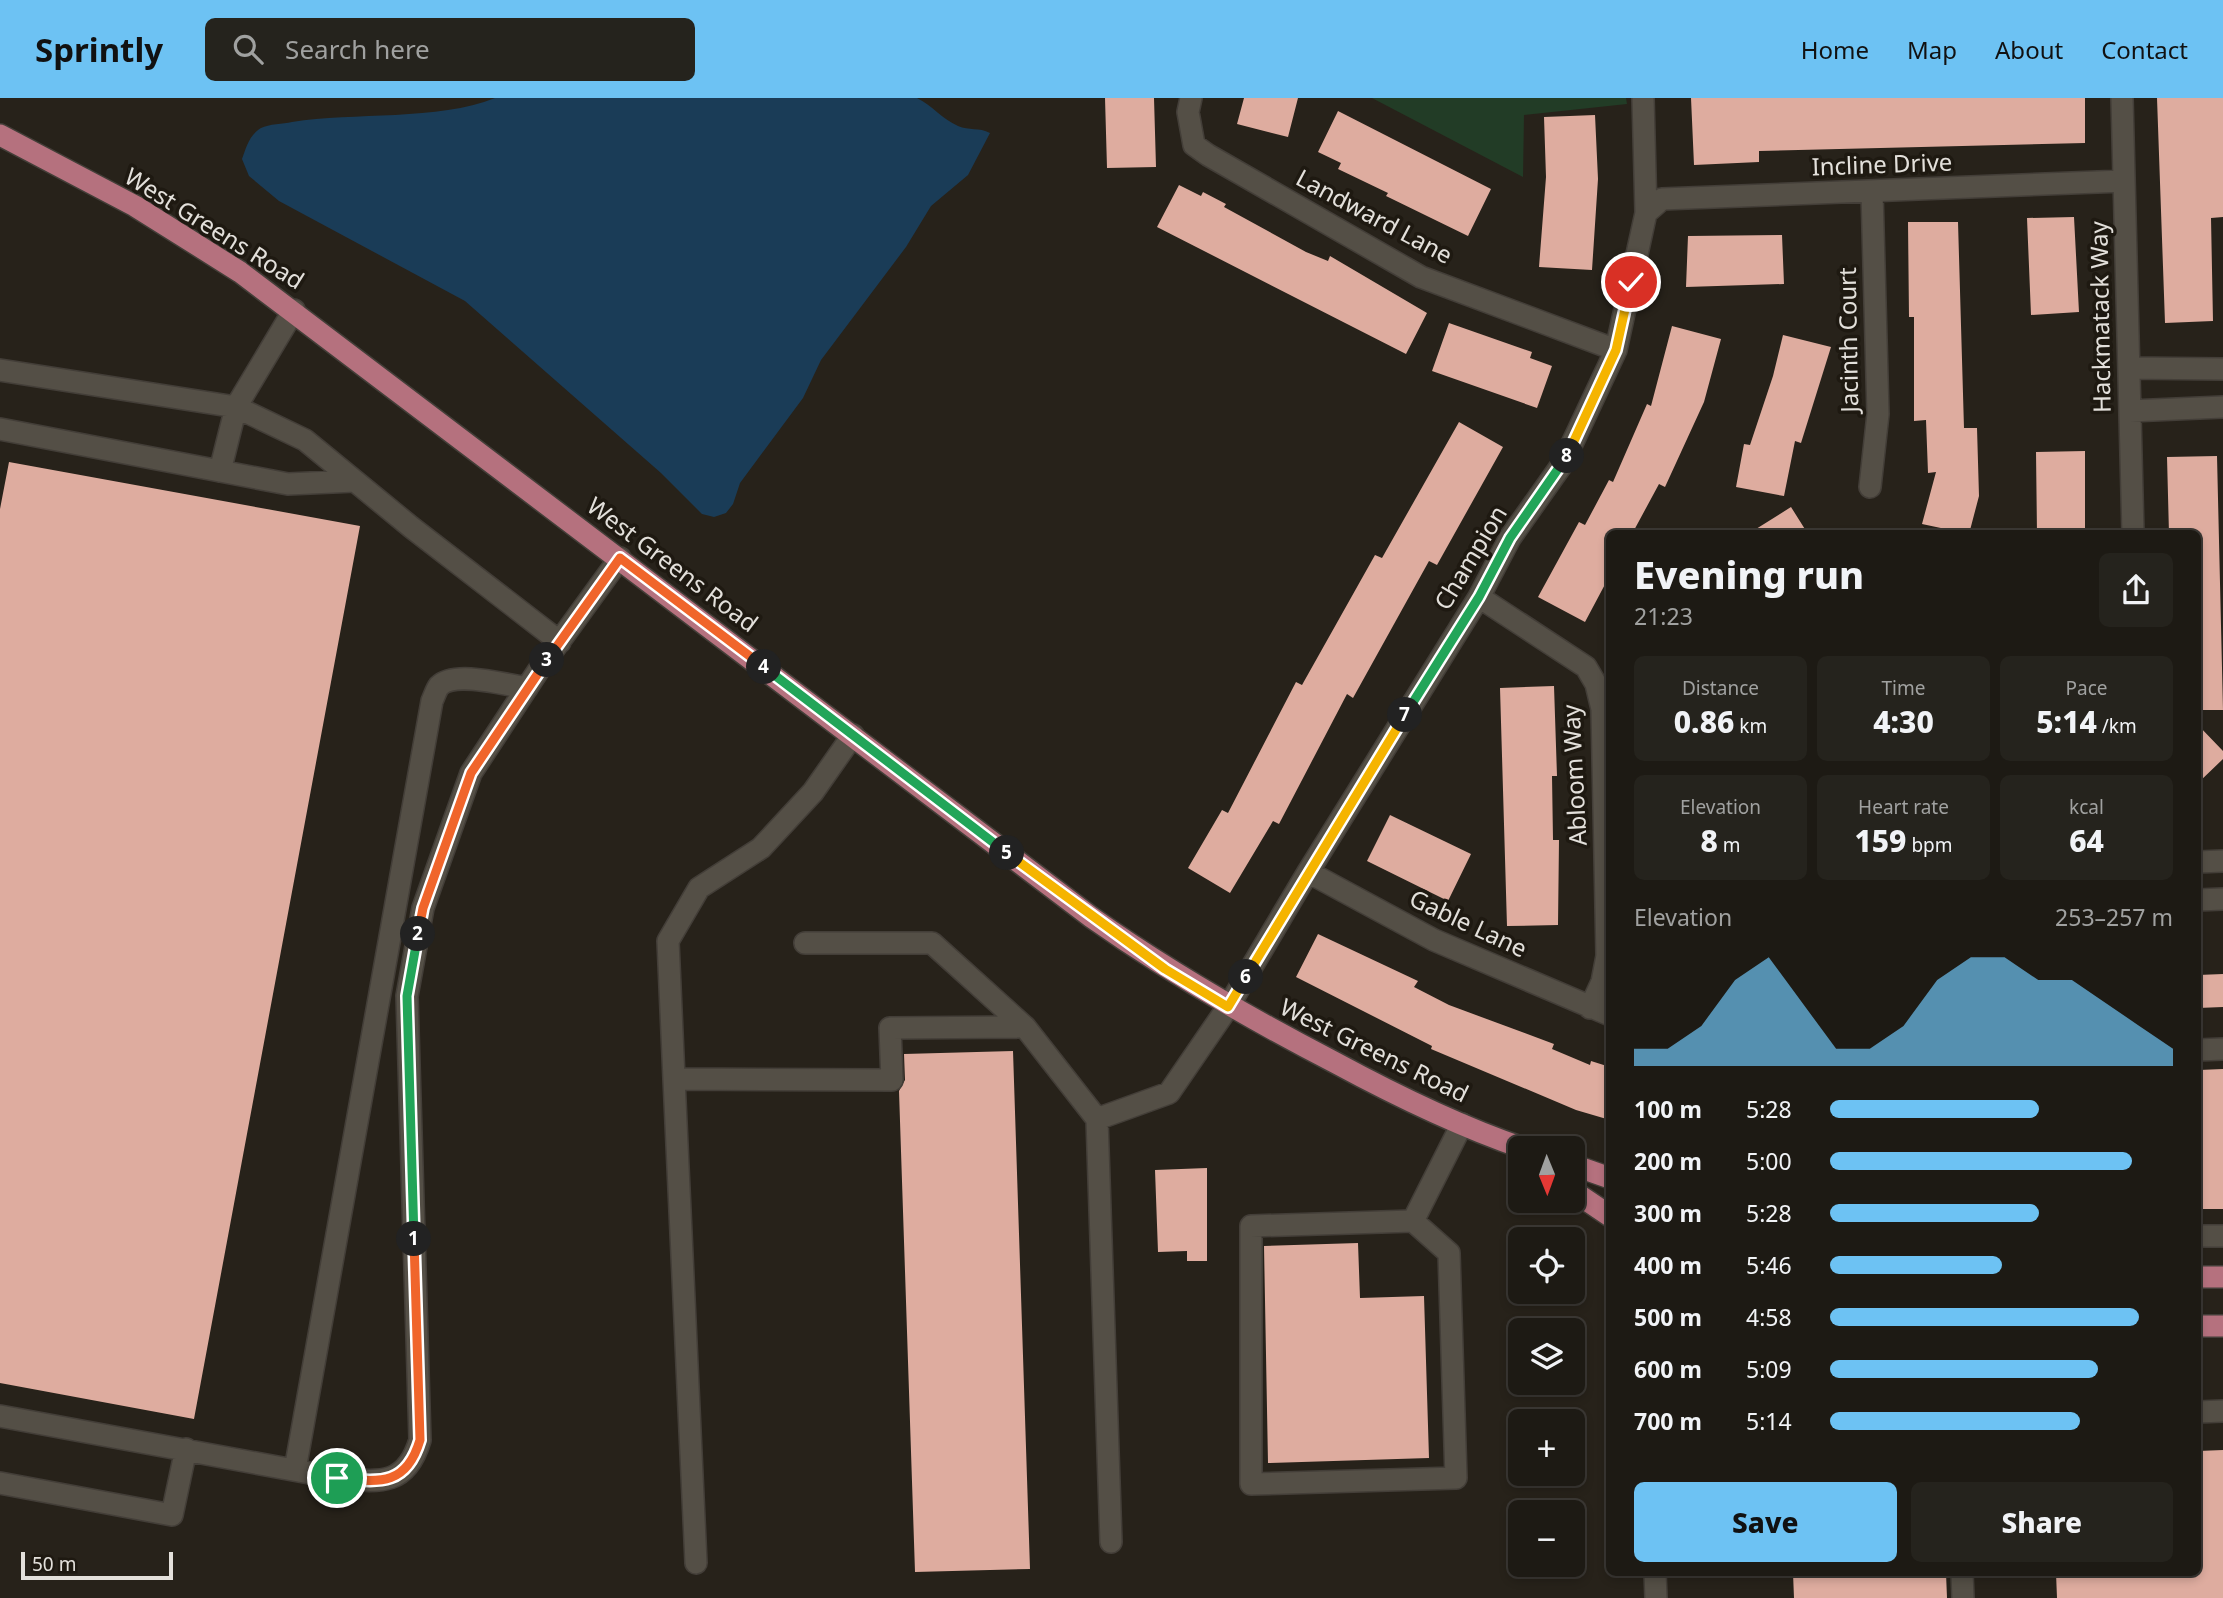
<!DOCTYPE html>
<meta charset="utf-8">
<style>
body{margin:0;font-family:"Noto Sans",sans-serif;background:#25231d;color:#f1f3f6;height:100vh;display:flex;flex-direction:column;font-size:26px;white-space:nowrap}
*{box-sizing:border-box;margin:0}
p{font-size:23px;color:#a0a1a0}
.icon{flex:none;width:38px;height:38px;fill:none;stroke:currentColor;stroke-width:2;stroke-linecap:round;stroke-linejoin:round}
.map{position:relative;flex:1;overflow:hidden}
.sheet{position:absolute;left:1606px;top:432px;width:595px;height:1046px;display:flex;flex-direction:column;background:#1d1a14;border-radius:10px;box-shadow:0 4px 10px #0003,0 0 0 2px #3b3834}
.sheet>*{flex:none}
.needle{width:46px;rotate:179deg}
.fabs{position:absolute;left:1508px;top:1038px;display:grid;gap:14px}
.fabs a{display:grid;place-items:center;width:77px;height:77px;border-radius:10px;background:#1d1a14;box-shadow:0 4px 10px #0003,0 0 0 2px #3b3834;font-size:35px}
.scale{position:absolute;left:21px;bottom:18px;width:152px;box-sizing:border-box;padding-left:7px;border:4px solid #e3e0db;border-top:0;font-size:19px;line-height:24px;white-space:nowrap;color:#e3e0db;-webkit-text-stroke:5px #1e1911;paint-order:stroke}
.pin{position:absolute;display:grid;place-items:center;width:60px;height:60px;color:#fff;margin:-30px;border:4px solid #fff;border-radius:50%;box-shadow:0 2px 7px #0007}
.km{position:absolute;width:35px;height:35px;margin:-18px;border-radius:50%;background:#222;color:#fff;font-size:19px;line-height:35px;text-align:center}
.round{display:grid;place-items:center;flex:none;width:74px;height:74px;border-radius:10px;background:#25231d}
.summary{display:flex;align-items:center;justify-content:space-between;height:119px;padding:0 28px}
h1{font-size:38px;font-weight:800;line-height:52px}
.figures{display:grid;grid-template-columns:repeat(3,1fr);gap:10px;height:119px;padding:7px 28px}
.figures div{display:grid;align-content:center;border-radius:10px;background:#25231d;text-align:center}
.figures b{font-size:30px;font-weight:800}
.figures small{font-size:19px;font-weight:400}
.figures p{font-size:19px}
.chart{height:196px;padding:14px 28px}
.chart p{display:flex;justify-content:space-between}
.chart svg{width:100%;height:126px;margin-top:7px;fill:#6dc2f3;opacity:.7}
.primary-button{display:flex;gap:14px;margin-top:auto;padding:14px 28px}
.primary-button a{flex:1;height:80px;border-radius:10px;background:#6dc2f3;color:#111;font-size:28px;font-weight:800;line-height:80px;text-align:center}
.primary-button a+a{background:#25231d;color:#f1f3f6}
ul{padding:0 28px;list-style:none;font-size:23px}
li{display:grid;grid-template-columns:112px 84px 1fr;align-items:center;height:52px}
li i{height:18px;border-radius:9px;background:#6dc2f3}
header{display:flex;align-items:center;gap:42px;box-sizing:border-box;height:98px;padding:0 35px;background:#6dc2f3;color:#111}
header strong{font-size:33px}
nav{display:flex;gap:38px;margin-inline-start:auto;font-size:24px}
.search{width:490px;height:63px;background:#25231d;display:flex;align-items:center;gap:18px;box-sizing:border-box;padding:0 24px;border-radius:10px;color:#a0a1a0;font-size:26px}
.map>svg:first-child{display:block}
.green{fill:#223c26}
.water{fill:#1a3c57}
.building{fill:#deac9f}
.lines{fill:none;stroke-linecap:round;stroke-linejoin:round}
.minor-casing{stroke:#433e38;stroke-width:24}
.major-casing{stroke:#433e38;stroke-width:24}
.minor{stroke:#544f46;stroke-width:21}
.major{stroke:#b5717e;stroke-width:21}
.split-1-casing{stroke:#fff;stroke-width:14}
.split-2-casing{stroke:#fff;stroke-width:14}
.split-3-casing{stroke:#fff;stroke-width:14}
.split-4-casing{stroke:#fff;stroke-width:14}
.split-5-casing{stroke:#fff;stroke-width:14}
.split-6-casing{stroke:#fff;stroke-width:14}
.split-7-casing{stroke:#fff;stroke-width:14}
.split-8-casing{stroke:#fff;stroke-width:14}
.split-9-casing{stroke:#fff;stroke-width:14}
.split-1{stroke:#f0652b;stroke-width:9}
.split-2{stroke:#22a559;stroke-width:9}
.split-3{stroke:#f0652b;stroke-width:9}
.split-4{stroke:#f0652b;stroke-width:9}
.split-5{stroke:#22a559;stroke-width:9}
.split-6{stroke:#f5b400;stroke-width:9}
.split-7{stroke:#f5b400;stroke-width:9}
.split-8{stroke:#22a559;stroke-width:9}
.split-9{stroke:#f5b400;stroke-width:9}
.labels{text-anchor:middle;stroke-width:7;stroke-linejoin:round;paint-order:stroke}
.street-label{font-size:24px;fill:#e3e0db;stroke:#1e1911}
</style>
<header>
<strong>Sprintly</strong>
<div class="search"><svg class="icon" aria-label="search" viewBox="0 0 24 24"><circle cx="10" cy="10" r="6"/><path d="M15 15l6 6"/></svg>Search here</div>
<nav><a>Home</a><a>Map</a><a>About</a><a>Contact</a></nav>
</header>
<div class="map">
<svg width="2223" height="1500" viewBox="0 0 2223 1500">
<rect width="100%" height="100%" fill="#27221a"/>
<!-- green -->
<path class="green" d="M1372 0H1626L1627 6 1524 17 1523 79Z"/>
<!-- water -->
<path class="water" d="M495 0H917C933 8 942 21 958 28 969 33 979 29 990 35L968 77 931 108 906 149 821 262 803 300 740 385 733 406 726 415 714 419 702 416 661 375 465 203 279 103 249 78 242 61C246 50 249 37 261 30 269 26 283 26 292 24 354 14 438 23 495 0Z"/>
<!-- building -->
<path class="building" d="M1105 0H1154L1156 69 1107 70Z
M1244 0H1298L1288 39 1237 26Z
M1691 0H2085V45L1759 53V64L1694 67Z
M2157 0H2223V119L2211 120 2213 223 2165 225Z
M1338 13 1491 91 1468 138 1386 98 1388 95 1338 71 1341 65 1318 54Z
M1595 17 1598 81 1592 172 1539 169 1546 79 1544 19Z
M1179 87 1201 98 1203 94 1226 106 1224 109 1306 154 1328 163 1330 158 1427 215 1406 256 1157 129Z
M2074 119 2079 214 2031 217 2027 120Z
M1908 124H1958L1964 330H1977L1979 398 1969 436 1922 426 1936 374 1928 375 1926 322 1914 323V219H1909Z
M1782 137 1784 186 1686 189 1688 138Z
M1449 225 1532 254 1530 260 1552 268 1537 310 1432 273Z
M1672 228 1721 241 1704 304 1665 389 1659 386 1632 436H1610V477L1585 524 1538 499 1579 424 1585 427 1609 382 1613 384 1647 306 1651 308Z
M1783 237 1831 249 1801 345 1795 343 1784 398 1736 389 1744 346 1750 347 1773 278Z
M1459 324 1503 349 1437 467 1429 463 1353 600 1347 596 1279 726 1273 723 1230 795 1188 770 1222 712 1228 715 1296 584 1302 587 1375 457 1382 460Z
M2085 353V436H2037L2036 354Z
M2217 358 2223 612H2198V436H2169L2167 359Z
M9 364 360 428 194 1321 0 1285V411Z
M1791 409 1808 436H1748Z
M1554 588 1557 678H1552L1553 742H1559L1558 827 1507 828 1500 590Z
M2198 627 2223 653V661L2198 685Z
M1390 717 1471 756 1448 803 1367 763Z
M1318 836 1418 883 1414 889 1449 907 1554 946 1552 951 1590 967 1591 963 1610 969V1022L1576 1012 1431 951 1432 948 1296 879Z
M2223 876V909L2198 910V877Z
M1013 953 1030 1471 915 1474 899 993 905 982 904 956Z
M2223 971V1111H2202L2199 972Z
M1207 1070V1163H1187V1153L1158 1154 1155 1072Z
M1358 1145 1360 1200 1424 1198 1429 1360 1268 1365 1264 1148Z
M2223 1352V1500H2057L2056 1475H2198V1353Z
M1793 1475H1946L1947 1500H1794Z"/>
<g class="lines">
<!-- minor casing -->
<g class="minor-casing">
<path id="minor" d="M1191 0 1188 14 1194 47 1208 57 1421 179 1616 252
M2122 0 2133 436
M1646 115 1662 101 2124 83
M2129 270 2223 271
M0 272 236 309 305 342 411 429 560 544
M2130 313 2223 309
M0 331 288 386 355 383
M220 373 236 309 294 212
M1870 389 1878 316 1872 94
M1479 499 1586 569 1596 586 1602 611 1607 858 1602 884 1590 910
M853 637 813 694 761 750 699 790 668 843 674 981 892 982 890 930 1025 929
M2198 764 2223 763
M1308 774 1434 842 1610 917
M2198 802 2223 801
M805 845H932L1025 929 1097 1021 1111 1444
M2198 952 2223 951
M674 981 696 1465
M1097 1021 1169 995 1228 909 1308 774 1479 499 1510 440 1563 365 1616 252 1646 115 1643 0
M1413 1123 1449 1155 1456 1380 1251 1386V1128L1413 1123 1462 1026
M2198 1138H2223
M2198 1314 2223 1313
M0 1318 337 1380C379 1384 406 1389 420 1342L407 898 423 810 471 675 538 573 620 460
M295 1372 432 603C434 599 436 592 439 588 455 572 506 587 527 590
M0 1385 172 1417 186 1351
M1655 1475 1656 1500
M1962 1475 1963 1500"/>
</g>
<!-- major casing -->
<g class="major-casing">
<path id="major" d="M0 37 135 108 240 174 1091 819C1169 874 1249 920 1334 964 1395 997 1458 1028 1523 1050
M1573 1067 1610 1080
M1573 1093 1610 1118
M2198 1179H2223
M2198 1228H2223"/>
</g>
<!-- minor -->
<use href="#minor" class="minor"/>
<!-- major -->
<use href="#major" class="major"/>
</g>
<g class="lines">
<!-- split-1 casing -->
<g class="split-1-casing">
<path id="split-1" d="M337 1380C379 1384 406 1389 420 1342L414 1141"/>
</g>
<!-- split-2 casing -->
<g class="split-2-casing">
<path id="split-2" d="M414 1141 407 898 418 836"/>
</g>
<!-- split-3 casing -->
<g class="split-3-casing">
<path id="split-3" d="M418 836 423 810 471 675 547 562"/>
</g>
<!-- split-4 casing -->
<g class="split-4-casing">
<path id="split-4" d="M547 562 620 460 764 569"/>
</g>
<!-- split-5 casing -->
<g class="split-5-casing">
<path id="split-5" d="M764 569 1007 755"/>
</g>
<!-- split-6 casing -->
<g class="split-6-casing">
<path id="split-6" d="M1007 755 1165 871 1228 909 1246 879"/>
</g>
<!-- split-7 casing -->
<g class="split-7-casing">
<path id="split-7" d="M1246 879 1405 617"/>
</g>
<!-- split-8 casing -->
<g class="split-8-casing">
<path id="split-8" d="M1405 617 1479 499 1510 440 1567 358"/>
</g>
<!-- split-9 casing -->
<g class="split-9-casing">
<path id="split-9" d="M1567 358 1616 252 1631 184"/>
</g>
<!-- split-1 -->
<use href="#split-1" class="split-1"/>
<!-- split-2 -->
<use href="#split-2" class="split-2"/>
<!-- split-3 -->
<use href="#split-3" class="split-3"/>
<!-- split-4 -->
<use href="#split-4" class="split-4"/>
<!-- split-5 -->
<use href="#split-5" class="split-5"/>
<!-- split-6 -->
<use href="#split-6" class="split-6"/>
<!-- split-7 -->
<use href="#split-7" class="split-7"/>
<!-- split-8 -->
<use href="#split-8" class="split-8"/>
<!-- split-9 -->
<use href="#split-9" class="split-9"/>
</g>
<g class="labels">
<!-- street labels -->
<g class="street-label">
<text transform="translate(1882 67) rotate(-2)" y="8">Incline Drive</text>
<text transform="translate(1374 119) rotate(28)" y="8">Landward Lane</text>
<text transform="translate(214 131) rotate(32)" y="8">West Greens Road</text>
<text transform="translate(2101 219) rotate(-91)" y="8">Hackmatack Way</text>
<text transform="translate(1849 242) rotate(-91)" y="8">Jacinth Court</text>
<text transform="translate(1471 460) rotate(-59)" y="8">Champion</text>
<text transform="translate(672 467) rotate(37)" y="8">West Greens Road</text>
<text transform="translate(1575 677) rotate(-93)" y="8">Abloom Way</text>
<text transform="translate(1468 826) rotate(25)" y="8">Gable Lane</text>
<text transform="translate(1374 953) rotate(26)" y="8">West Greens Road</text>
</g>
</g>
</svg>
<div class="fabs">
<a><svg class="needle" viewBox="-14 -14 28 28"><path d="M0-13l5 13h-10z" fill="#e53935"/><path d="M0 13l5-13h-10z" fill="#a0a1a0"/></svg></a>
<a><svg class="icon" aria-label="locate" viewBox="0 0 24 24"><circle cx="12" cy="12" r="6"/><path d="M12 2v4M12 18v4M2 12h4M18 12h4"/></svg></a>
<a><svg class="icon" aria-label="layers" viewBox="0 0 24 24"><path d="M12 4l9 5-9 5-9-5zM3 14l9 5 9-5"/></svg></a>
<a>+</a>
<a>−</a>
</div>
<div class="scale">50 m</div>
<div class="pin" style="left:337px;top:1380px;background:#1e9e55"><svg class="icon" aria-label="arrive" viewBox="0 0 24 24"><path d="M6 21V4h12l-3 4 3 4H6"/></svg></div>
<div class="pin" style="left:1631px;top:184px;background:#d93025"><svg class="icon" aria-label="check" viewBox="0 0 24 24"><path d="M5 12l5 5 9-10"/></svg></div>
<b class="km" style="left:414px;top:1141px">1</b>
<b class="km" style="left:418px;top:836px">2</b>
<b class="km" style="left:547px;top:562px">3</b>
<b class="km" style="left:764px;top:569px">4</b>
<b class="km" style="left:1007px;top:755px">5</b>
<b class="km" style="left:1246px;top:879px">6</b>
<b class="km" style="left:1405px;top:617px">7</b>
<b class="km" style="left:1567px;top:358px">8</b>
<section class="sheet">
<div class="summary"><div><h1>Evening run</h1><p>21:23</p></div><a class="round"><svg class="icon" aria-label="share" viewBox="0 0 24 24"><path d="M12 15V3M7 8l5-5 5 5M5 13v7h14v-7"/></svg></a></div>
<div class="figures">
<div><p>Distance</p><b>0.86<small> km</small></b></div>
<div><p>Time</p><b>4:30</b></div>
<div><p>Pace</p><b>5:14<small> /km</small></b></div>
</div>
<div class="figures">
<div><p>Elevation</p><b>8<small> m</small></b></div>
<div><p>Heart rate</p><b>159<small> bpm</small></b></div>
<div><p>kcal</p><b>64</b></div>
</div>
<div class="chart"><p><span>Elevation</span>253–257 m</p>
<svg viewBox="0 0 160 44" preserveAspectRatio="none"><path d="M0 44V38L10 38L20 30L30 14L40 6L50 22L60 38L70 38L80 30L90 14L100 6L110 6L120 14L130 14L140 22L150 30L160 38V44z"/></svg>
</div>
<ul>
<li><b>100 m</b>5:28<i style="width:61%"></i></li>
<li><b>200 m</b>5:00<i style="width:88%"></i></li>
<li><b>300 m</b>5:28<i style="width:61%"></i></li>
<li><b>400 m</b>5:46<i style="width:50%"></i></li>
<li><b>500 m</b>4:58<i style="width:90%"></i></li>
<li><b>600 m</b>5:09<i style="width:78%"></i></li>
<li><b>700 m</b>5:14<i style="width:73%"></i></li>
</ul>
<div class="primary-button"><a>Save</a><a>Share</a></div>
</section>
</div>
